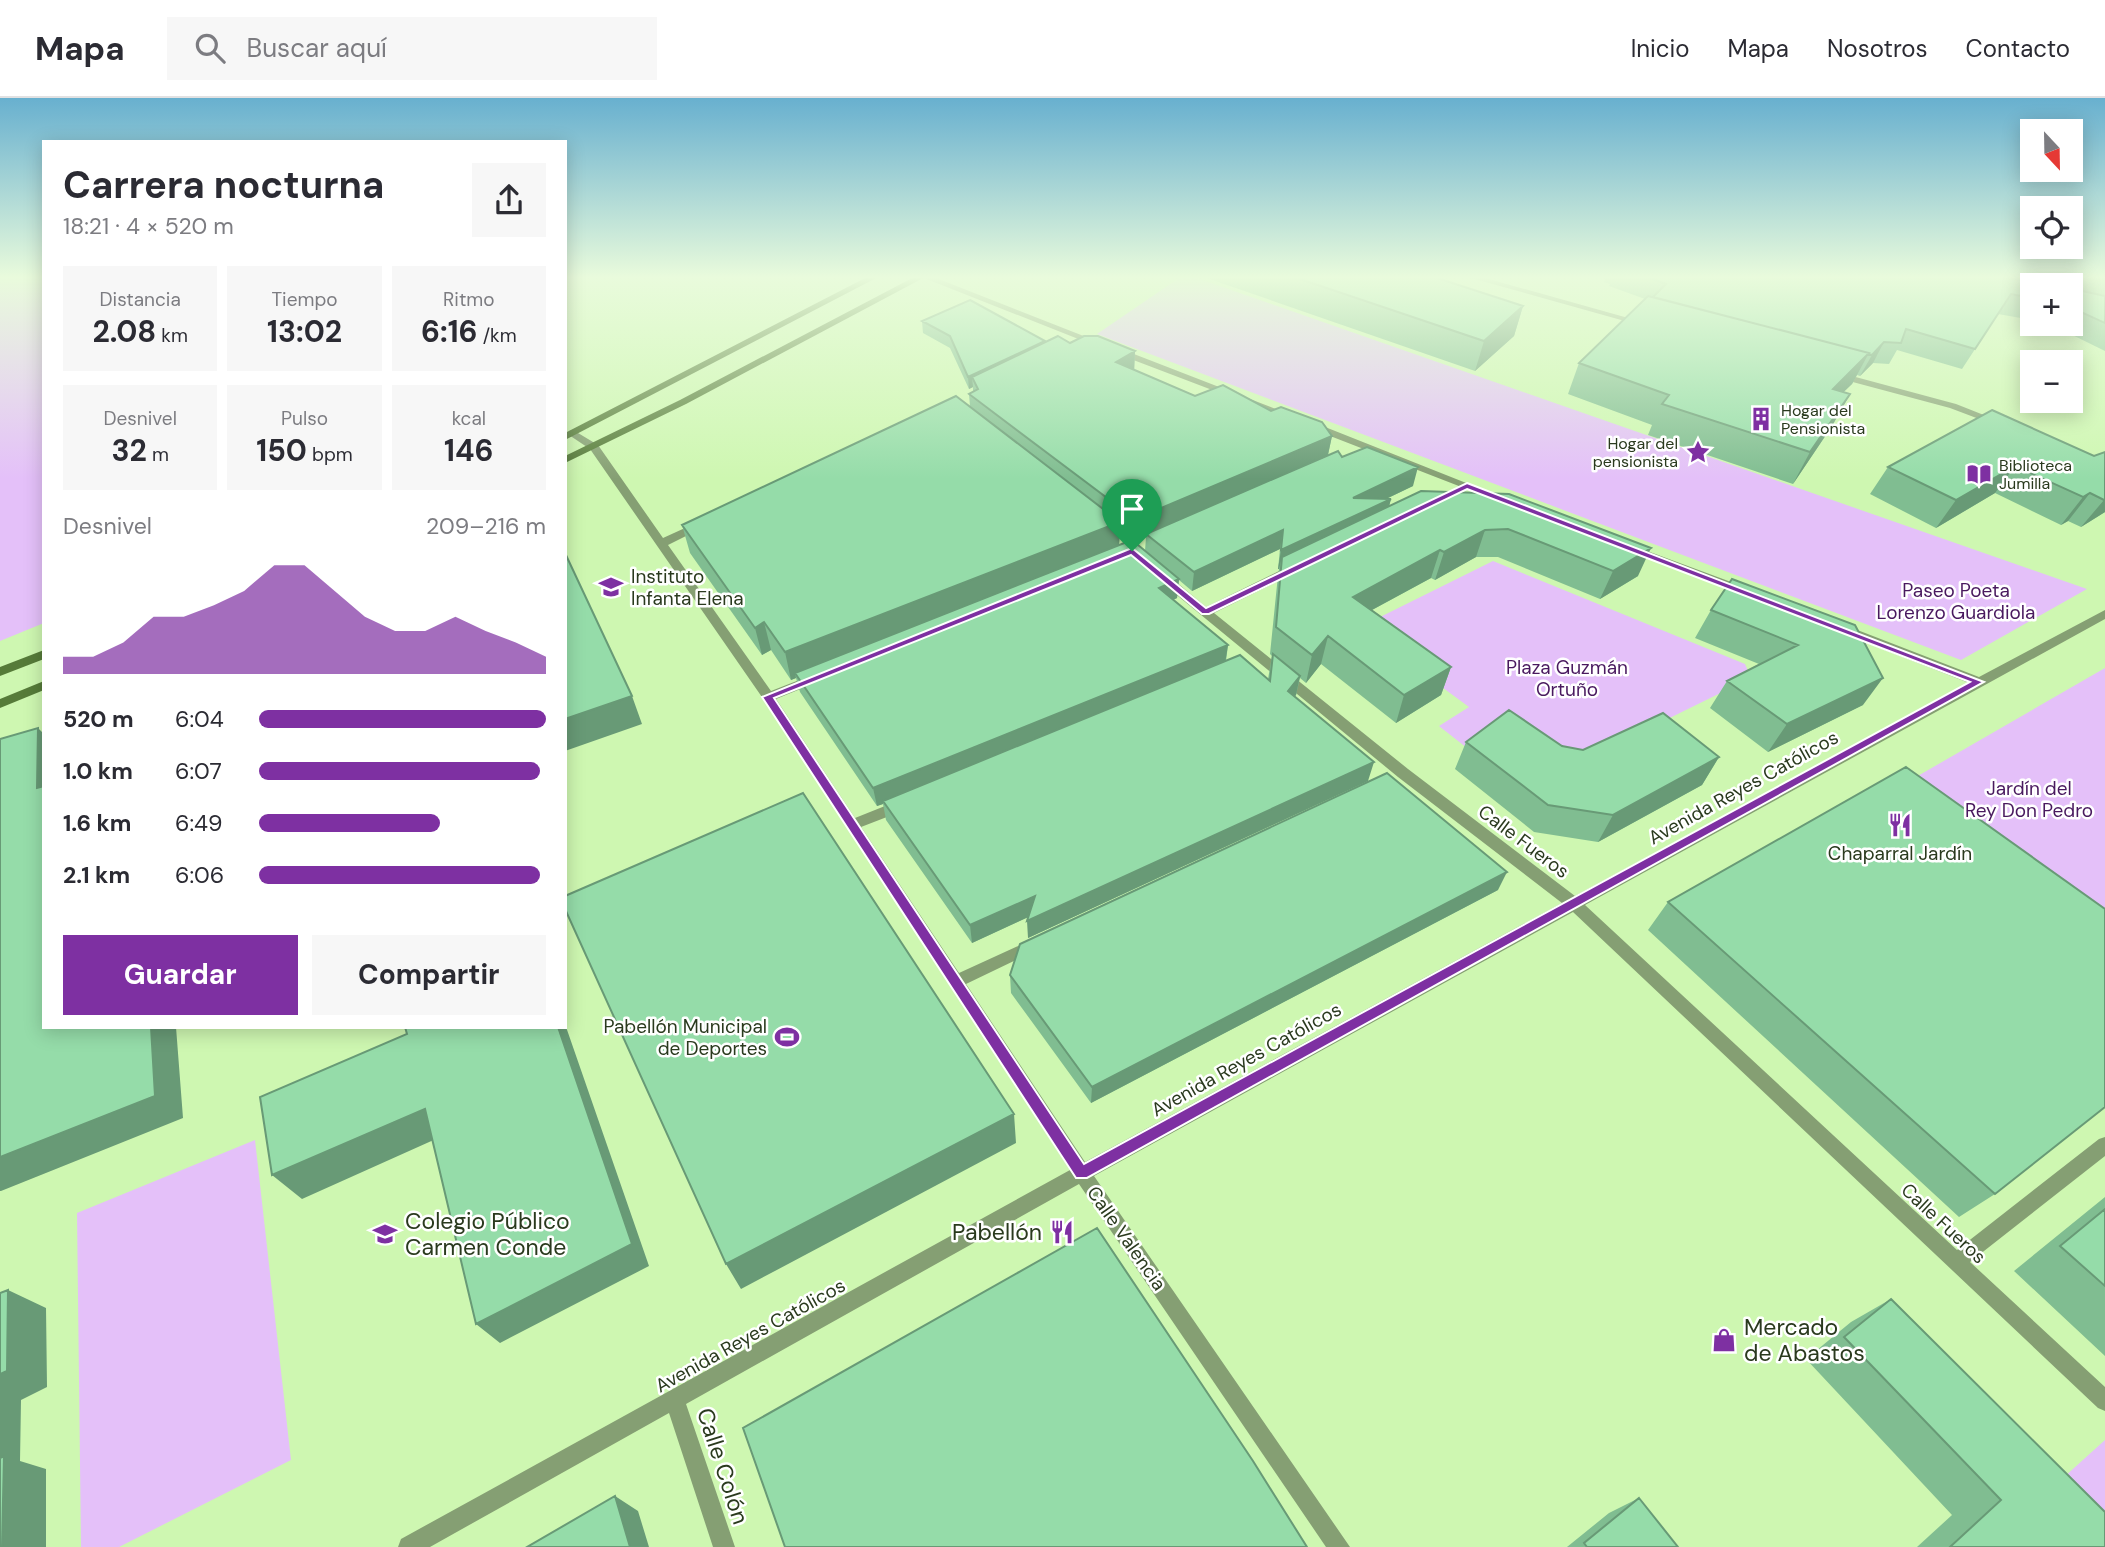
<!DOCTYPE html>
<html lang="es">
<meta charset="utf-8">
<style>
body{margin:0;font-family:"DM Sans",sans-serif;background:#f7f7f7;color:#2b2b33;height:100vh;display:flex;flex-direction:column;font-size:26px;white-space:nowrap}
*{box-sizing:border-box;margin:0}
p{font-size:23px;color:#7c7c81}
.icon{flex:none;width:38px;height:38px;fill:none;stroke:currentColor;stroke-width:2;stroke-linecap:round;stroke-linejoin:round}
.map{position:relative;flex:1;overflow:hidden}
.side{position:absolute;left:42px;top:42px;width:525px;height:889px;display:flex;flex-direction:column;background:#fff;border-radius:0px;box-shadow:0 4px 18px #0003}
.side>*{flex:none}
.needle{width:46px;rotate:158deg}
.controls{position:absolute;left:2020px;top:21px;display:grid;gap:14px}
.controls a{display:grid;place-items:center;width:63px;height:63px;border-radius:0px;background:#fff;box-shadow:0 4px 18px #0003;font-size:35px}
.pin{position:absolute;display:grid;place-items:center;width:60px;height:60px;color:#fff;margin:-72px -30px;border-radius:50% 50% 50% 0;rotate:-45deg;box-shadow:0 0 7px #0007}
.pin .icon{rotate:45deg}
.round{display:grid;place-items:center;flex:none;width:74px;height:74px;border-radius:0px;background:#f7f7f7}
.headline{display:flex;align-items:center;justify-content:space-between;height:119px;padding:0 21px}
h1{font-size:38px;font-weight:700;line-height:52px}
.figures{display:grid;grid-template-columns:repeat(3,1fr);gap:10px;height:119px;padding:7px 21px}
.figures div{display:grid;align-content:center;border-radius:0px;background:#f7f7f7;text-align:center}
.figures b{font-size:30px;font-weight:700}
.figures small{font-size:19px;font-weight:400}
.figures p{font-size:19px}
.chart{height:196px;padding:14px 21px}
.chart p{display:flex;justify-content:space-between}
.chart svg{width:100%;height:126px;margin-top:7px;fill:#7e30a2;opacity:.7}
.primary-button{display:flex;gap:14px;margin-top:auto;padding:14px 21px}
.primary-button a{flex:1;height:80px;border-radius:0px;background:#7e30a2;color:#fff;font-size:28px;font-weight:700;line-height:80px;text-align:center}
.primary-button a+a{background:#f7f7f7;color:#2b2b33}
ul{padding:0 21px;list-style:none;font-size:23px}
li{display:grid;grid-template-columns:112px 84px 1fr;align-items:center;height:52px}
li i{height:18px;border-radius:9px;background:#7e30a2}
header{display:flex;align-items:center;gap:42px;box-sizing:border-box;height:98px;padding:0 35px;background:#fff;border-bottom:2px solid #e1e1e2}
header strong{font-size:33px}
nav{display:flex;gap:38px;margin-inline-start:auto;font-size:24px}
.search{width:490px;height:63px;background:#f7f7f7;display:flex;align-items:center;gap:18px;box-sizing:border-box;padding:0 24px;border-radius:0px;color:#7c7c81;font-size:26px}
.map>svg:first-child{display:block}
.green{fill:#e4c0f9}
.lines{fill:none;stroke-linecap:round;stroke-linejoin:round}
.street{fill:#859f73;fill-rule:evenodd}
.secondary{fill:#567b39;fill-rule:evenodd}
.wall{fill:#80bd91;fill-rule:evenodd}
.shaded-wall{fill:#689a76}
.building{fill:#95dca9;stroke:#689a76;stroke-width:2}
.route{fill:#7e30a2;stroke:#fff;stroke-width:2;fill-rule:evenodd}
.labels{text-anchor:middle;stroke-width:5;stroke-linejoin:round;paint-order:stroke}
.far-poi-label{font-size:16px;fill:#2a3a1e;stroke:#fff;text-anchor:start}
.poi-label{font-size:19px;fill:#2a3a1e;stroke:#fff;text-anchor:start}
.park-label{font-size:19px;fill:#49195f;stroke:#fff}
.street-label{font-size:19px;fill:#2a3a1e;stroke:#fff}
.near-poi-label{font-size:23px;fill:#2a3a1e;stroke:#fff;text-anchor:start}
.near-street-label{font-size:23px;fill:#2a3a1e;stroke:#fff}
</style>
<header>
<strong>Mapa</strong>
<div class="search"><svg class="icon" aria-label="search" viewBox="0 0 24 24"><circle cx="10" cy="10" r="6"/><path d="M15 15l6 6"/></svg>Buscar aquí</div>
<nav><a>Inicio</a><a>Mapa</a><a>Nosotros</a><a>Contacto</a></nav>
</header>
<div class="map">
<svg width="2105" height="1449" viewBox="0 0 2105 1449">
<rect width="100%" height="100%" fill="#cef7b1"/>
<!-- green -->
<path class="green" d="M0 178 44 179V525L0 543Z
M1182 178H1191L2087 491 1961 562 1097 236Z
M1493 463 1745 566 1751 580 1570 669 1467 650 1439 628 1469 609 1360 529Z
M2105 570V851L1890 694Z
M255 1042 291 1362 119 1449H81L77 1115Z
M2105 1342V1449L2031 1409Z"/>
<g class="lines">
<!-- street -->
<path class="street" d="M919 178H931L1104 246 1096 248Z
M1464 178H1478L1646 225 1639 227Z
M1115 251H1121L1294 318 1286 320 1115 255Z
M1837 274 1956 306 2004 325 1995 327 1950 310 1834 279V275Z
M1307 325H1315L1509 402 1508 404H1500L1307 329Z
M573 332 598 347 663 440 696 425H704V429L668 447 771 593 812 577H820L822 580 820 583 776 601 855 720 895 704H905L907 708 905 712 861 729 959 875 1029 843 1034 841 1039 843 1042 847 1039 851 966 886 1085 1064 1562 805 1398 679 1161 484V478H1169L1206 509 1291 467H1299V473L1214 515 1408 671 1575 798 1969 585 1839 534 1837 531 1839 528H1847L1979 579 2105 512V521L1585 807 1957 1152 2099 1041 2105 1039V1058L1970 1164 2105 1289V1313L2098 1310 1573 814 1094 1078 1350 1449H1326L1079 1086 686 1306 735 1449H713L669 1315 430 1449H398L401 1441 1070 1072 764 602 590 351 569 337V333Z
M1631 447 1750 491 1752 494 1746 498 1742 497 1627 452V448Z"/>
<!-- secondary -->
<path class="secondary" d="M869 178H880L565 342V335Z
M916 178H927L686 306 565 365V358L680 302Z
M44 552V561L0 578V569Z
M44 583V592L0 610V601Z"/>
</g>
<!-- wall -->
<path class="wall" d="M1201 178H1437L1436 180 1523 208 1514 238 1475 273Z
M1606 178H2105V253L2050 226H2070V187H2032V222L1998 216 1962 271 1897 252 1889 266 1873 265 1860 278 1857 277 1852 286 1843 294 1850 296 1832 328 1793 386 1648 337 1652 327 1568 296 1579 265 1645 201 1609 188 1610 186 1604 184Z
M922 223 1045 243V244L1070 245 1135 253 1134 272 1195 298 1271 313 1332 338 1328 357 1342 359 1413 388 1386 401H1391L1389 408 1421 393 1638 478 1600 501 1498 459H1476L1435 482 1431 480 1372 512 1451 569 1441 597 1396 625 1321 566 1306 585 1300 580 1296 597 1294 599 1368 683 1028 840V819L972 845 886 722 883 706 877 708 800 594 796 580 791 582 771 552 762 557 690 455 682 427 970 309 969 296 973 294V289L969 291 950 250 923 235ZM1120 434 1130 443 1119 447ZM1146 439 1145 453 1135 444ZM1280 451 1278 471H1279L1277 487 1270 556 1272 558 1268 581 1226 563 1228 547 1173 502 1177 500 1179 482 1192 493Z
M2105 354V414L2081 429 2068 423 2061 427 1995 395 1936 430 1870 396 1888 369 2094 358Z
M1732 481 1863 607 1768 654 1710 610 1727 583 1759 566 1695 540 1711 512Z
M1466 644 1562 648 1583 652 1719 659 1702 687 1598 744 1534 734 1455 671Z
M1498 792 1091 1005 1011 895 1010 877Z
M1668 804 1995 1096 1959 1119 1648 832Z
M2105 1099V1258L2014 1173Z
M1891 1201 2105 1449H1917L1952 1417 1806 1261 1851 1224Z
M1639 1400 1678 1449H1567L1609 1415Z"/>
<!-- shaded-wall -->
<path class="shaded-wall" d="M1523 208 1514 238 1475 273 1484 243Z
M1045 243V254L972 279 973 289 969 291 968 279Z
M1884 244 1873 265 1860 278 1872 257Z
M1135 253 1134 276 1116 264Z
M1869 255 1852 286 1815 322 1833 291Z
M1850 296 1832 328 1793 386 1810 354Z
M1332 338 1327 361 1146 436V439L1133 445 1135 421Z
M2015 368 1995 395 1936 430 1956 402Z
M1418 369 1413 388 1348 419 1353 400Z
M2090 395 2068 423 2061 427 2083 399Z
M1391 401 1386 420 1282 459 1279 471H1278L1281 452Z
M2105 401V414L2081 429 2104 402Z
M1120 424 1119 451 795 575 796 580 791 582 785 554Z
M1283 432 1280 451 1192 493 1194 474Z
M1485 432 1476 459 1435 482 1444 454Z
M1651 450 1638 478 1600 501 1613 473Z
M1440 452 1431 480 1346 526 1353 499Z
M1179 481 1177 500 1158 509 1159 490Z
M764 524 771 552 762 557 755 530Z
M1328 538 1321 566 1306 585 1312 557Z
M1228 547 1225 566 883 703V706L877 708 873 690Z
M1451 569 1441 597 1396 625 1404 597Z
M1300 578 1296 597 1284 612 1288 593Z
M1883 580 1863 607 1768 654 1787 626Z
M632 598 642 626 565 653V621Z
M38 630 44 636V697L37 690Z
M1719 659 1702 687 1598 744 1613 717Z
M1374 664 1368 683 1028 840 1027 823Z
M1507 774 1498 792 1091 1005 1092 989Z
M1035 798V816L972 845 970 827Z
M565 926 649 1168 500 1245 476 1226 558 929H565Z
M151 929H176L183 1020 1 1093H0V1059Z
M425 1011 447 1036 302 1101 272 1077Z
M1014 1016 1016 1045 741 1191 726 1166Z
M8 1192 46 1210 47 1289 21 1302 20 1363 46 1371V1449H2L0 1378V1276Z
M615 1398 638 1413 649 1449H630Z"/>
<!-- building -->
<path class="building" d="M1291 178H1431L1523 208 1484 243Z
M1645 178H1995L2047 187 2046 178H2081L2084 183 2081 185 2082 193 2105 198V225L2070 209V187H2032V200L2011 196 1975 251 1906 231 1901 245 1884 244 1872 257 1868 256 1869 255 1653 199 1666 186Z
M1648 198 1869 255 1833 291 1850 296 1810 354 1662 306 1669 297 1579 265Z
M970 202 1045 243 968 279 950 238 922 223Z
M1058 238 1070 245 1084 238H1098L1135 253 1116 264 1195 298 1223 287 1271 313 1281 309 1322 324 1332 338 1135 421 969 296 978 291 972 279Z
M956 298 1120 424 785 554 764 524 755 530 682 427Z
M1992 312 2094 358 2105 354V401L2104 402 2090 395 2083 399 2015 368 1956 402 1888 369Z
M1367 349 1418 369 1353 400 1391 401 1281 452 1283 432 1194 474 1146 436 1338 353 1342 359Z
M1421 393 1509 396 1651 450 1613 473 1508 431 1485 432 1444 454 1440 452 1353 499 1451 569 1404 597 1328 538 1312 557 1276 529 1282 459Z
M1132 442 1179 481 1159 490 1228 547 873 690 795 575Z
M565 455 632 598 565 621Z
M1732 481 1855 527 1883 580 1787 626 1727 583 1798 547 1711 512Z
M1273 556 1300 578 1288 593 1374 664 1027 823 1035 798 970 827 883 703 1240 557 1270 583Z
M1509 612 1562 648 1583 652 1663 615 1719 659 1613 717 1548 707 1466 644Z
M38 630 37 690 44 688V929H151L155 998 0 1059V641Z
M1906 669 2105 811V1009L1995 1096 1668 804Z
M1387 675 1507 774 1092 989 1010 877 1020 846Z
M803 695 1014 1016 726 1166 565 811V798Z
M405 929H558L632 1146 476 1226 425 1011 272 1077 260 999 407 936Z
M2105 1111V1188L2060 1148Z
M1097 1130 1253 1363 1307 1449H785L743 1330Z
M8 1192 7 1273 0 1276V1195Z
M1891 1201 2105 1414V1449H1950L2001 1402 1844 1239Z
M4 1358 2 1449H0V1360Z
M615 1398 630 1449H527Z
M1639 1400 1678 1449H1587L1584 1445Z"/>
<!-- sky -->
<linearGradient id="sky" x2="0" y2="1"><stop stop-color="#68b0cf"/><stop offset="0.47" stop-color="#e9fbdc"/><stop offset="1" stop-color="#e9fbdc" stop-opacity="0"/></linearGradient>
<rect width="2105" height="381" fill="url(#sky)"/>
<!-- route -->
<path class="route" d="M1467 385 1984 584 1087 1080H1076L762 599 1132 450 1206 510ZM1467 391 1970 584 1084 1066 774 600 1131 457 1202 516H1209Z"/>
<!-- icons -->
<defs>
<g id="building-bare" transform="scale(1.89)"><path d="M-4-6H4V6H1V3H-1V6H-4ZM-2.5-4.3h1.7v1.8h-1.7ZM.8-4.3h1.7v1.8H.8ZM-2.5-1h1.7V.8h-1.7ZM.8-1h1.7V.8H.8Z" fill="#7e30a2" stroke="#fff" stroke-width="2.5" paint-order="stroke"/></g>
<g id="sight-bare" transform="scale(1.89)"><path d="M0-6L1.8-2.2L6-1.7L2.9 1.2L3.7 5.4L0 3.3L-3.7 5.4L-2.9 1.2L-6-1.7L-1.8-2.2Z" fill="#7e30a2" stroke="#fff" stroke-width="2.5" paint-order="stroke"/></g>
<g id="library-bare" transform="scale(1.89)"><path d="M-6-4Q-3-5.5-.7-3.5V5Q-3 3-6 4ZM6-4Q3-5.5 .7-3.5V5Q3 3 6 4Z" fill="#7e30a2" stroke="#fff" stroke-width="2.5" paint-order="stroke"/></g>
<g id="school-bare" transform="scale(1.89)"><path d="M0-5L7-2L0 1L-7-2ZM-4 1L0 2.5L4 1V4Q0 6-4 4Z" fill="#7e30a2" stroke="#fff" stroke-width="2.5" paint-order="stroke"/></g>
<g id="restaurant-bare" transform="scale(1.89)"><path d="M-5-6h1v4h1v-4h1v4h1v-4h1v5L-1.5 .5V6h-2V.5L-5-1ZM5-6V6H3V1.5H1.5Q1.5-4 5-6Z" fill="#7e30a2" stroke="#fff" stroke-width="2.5" paint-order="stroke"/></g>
<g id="stadium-bare" transform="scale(1.89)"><path d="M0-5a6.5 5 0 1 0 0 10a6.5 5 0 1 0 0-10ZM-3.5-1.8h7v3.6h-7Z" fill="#7e30a2" stroke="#fff" stroke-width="2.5" paint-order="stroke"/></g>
<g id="shop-bare" transform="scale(1.89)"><path d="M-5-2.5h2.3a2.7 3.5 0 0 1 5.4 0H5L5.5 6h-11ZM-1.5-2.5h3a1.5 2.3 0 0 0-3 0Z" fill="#7e30a2" stroke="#fff" stroke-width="2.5" paint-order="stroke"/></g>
</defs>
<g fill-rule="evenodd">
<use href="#building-bare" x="1761" y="321"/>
<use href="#sight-bare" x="1698" y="354"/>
<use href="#library-bare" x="1979" y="376"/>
<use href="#school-bare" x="611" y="489"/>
<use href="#restaurant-bare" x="1900" y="727"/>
<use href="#stadium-bare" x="787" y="939"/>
<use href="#restaurant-bare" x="1062" y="1134"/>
<use href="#school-bare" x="385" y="1136"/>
<use href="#shop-bare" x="1724" y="1242"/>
</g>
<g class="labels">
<!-- far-poi labels -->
<g class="far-poi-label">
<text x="1781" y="318">Hogar del<tspan x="1781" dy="18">Pensionista</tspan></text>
<text x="1678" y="351" text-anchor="end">Hogar del<tspan x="1678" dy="18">pensionista</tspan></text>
<text x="1999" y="373">Biblioteca<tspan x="1999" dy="18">Jumilla</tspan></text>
</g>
<!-- poi labels -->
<g class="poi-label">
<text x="631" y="485">Instituto<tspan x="631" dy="22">Infanta Elena</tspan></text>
<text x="1900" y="762" text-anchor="middle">Chaparral Jardín</text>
<text x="767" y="935" text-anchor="end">Pabellón Municipal<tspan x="767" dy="22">de Deportes</tspan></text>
</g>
<!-- park labels -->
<g class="park-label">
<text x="1956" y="499">Paseo Poeta<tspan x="1956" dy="22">Lorenzo Guardiola</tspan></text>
<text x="1567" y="576">Plaza Guzmán<tspan x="1567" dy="22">Ortuño</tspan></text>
<text x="2029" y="697">Jardín del<tspan x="2029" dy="22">Rey Don Pedro</tspan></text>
</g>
<!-- street labels -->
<g class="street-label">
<text transform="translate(1743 689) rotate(-29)" y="7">Avenida Reyes Católicos</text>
<text transform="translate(1524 743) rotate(37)" y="7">Calle Fueros</text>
<text transform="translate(1246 961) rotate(-29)" y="7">Avenida Reyes Católicos</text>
<text transform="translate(1944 1125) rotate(43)" y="7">Calle Fueros</text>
<text transform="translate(1127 1140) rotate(55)" y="7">Calle Valencia</text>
<text transform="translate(750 1237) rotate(-29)" y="7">Avenida Reyes Católicos</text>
</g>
<!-- near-poi labels -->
<g class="near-poi-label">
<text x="405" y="1131">Colegio Público<tspan x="405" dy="26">Carmen Conde</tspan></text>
<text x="1042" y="1142" text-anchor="end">Pabellón</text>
<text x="1744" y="1237">Mercado<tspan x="1744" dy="26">de Abastos</tspan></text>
</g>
<!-- near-street labels -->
<g class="near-street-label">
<text transform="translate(723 1368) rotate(72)" y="8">Calle Colón</text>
</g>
</g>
</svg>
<div class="controls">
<a><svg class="needle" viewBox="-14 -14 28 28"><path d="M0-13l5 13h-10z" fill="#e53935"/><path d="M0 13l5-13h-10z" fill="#7c7c81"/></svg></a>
<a><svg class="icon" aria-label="locate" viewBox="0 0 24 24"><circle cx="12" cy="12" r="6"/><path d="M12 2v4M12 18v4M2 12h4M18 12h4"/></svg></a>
<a>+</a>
<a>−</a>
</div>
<div class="pin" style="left:1132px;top:453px;background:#1e9e55"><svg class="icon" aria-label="arrive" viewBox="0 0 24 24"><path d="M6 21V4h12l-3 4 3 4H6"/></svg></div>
<section class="side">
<div class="headline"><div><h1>Carrera nocturna</h1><p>18:21 · 4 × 520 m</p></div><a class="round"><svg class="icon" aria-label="share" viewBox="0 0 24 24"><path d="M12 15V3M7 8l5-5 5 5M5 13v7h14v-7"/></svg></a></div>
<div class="figures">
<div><p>Distancia</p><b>2.08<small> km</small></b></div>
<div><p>Tiempo</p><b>13:02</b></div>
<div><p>Ritmo</p><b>6:16<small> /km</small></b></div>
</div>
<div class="figures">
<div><p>Desnivel</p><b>32<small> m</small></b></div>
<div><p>Pulso</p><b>150<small> bpm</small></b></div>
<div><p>kcal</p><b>146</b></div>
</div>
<div class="chart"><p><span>Desnivel</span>209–216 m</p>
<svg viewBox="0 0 160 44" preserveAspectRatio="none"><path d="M0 44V38L10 38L20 33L30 24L40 24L50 20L60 15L70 6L80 6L90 15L100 24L110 29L120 29L130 24L140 29L150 33L160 38V44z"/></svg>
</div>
<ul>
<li><b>520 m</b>6:04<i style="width:100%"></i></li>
<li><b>1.0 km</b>6:07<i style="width:98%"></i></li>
<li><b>1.6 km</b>6:49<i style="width:63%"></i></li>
<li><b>2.1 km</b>6:06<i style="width:98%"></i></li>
</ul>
<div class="primary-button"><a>Guardar</a><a>Compartir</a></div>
</section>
</div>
